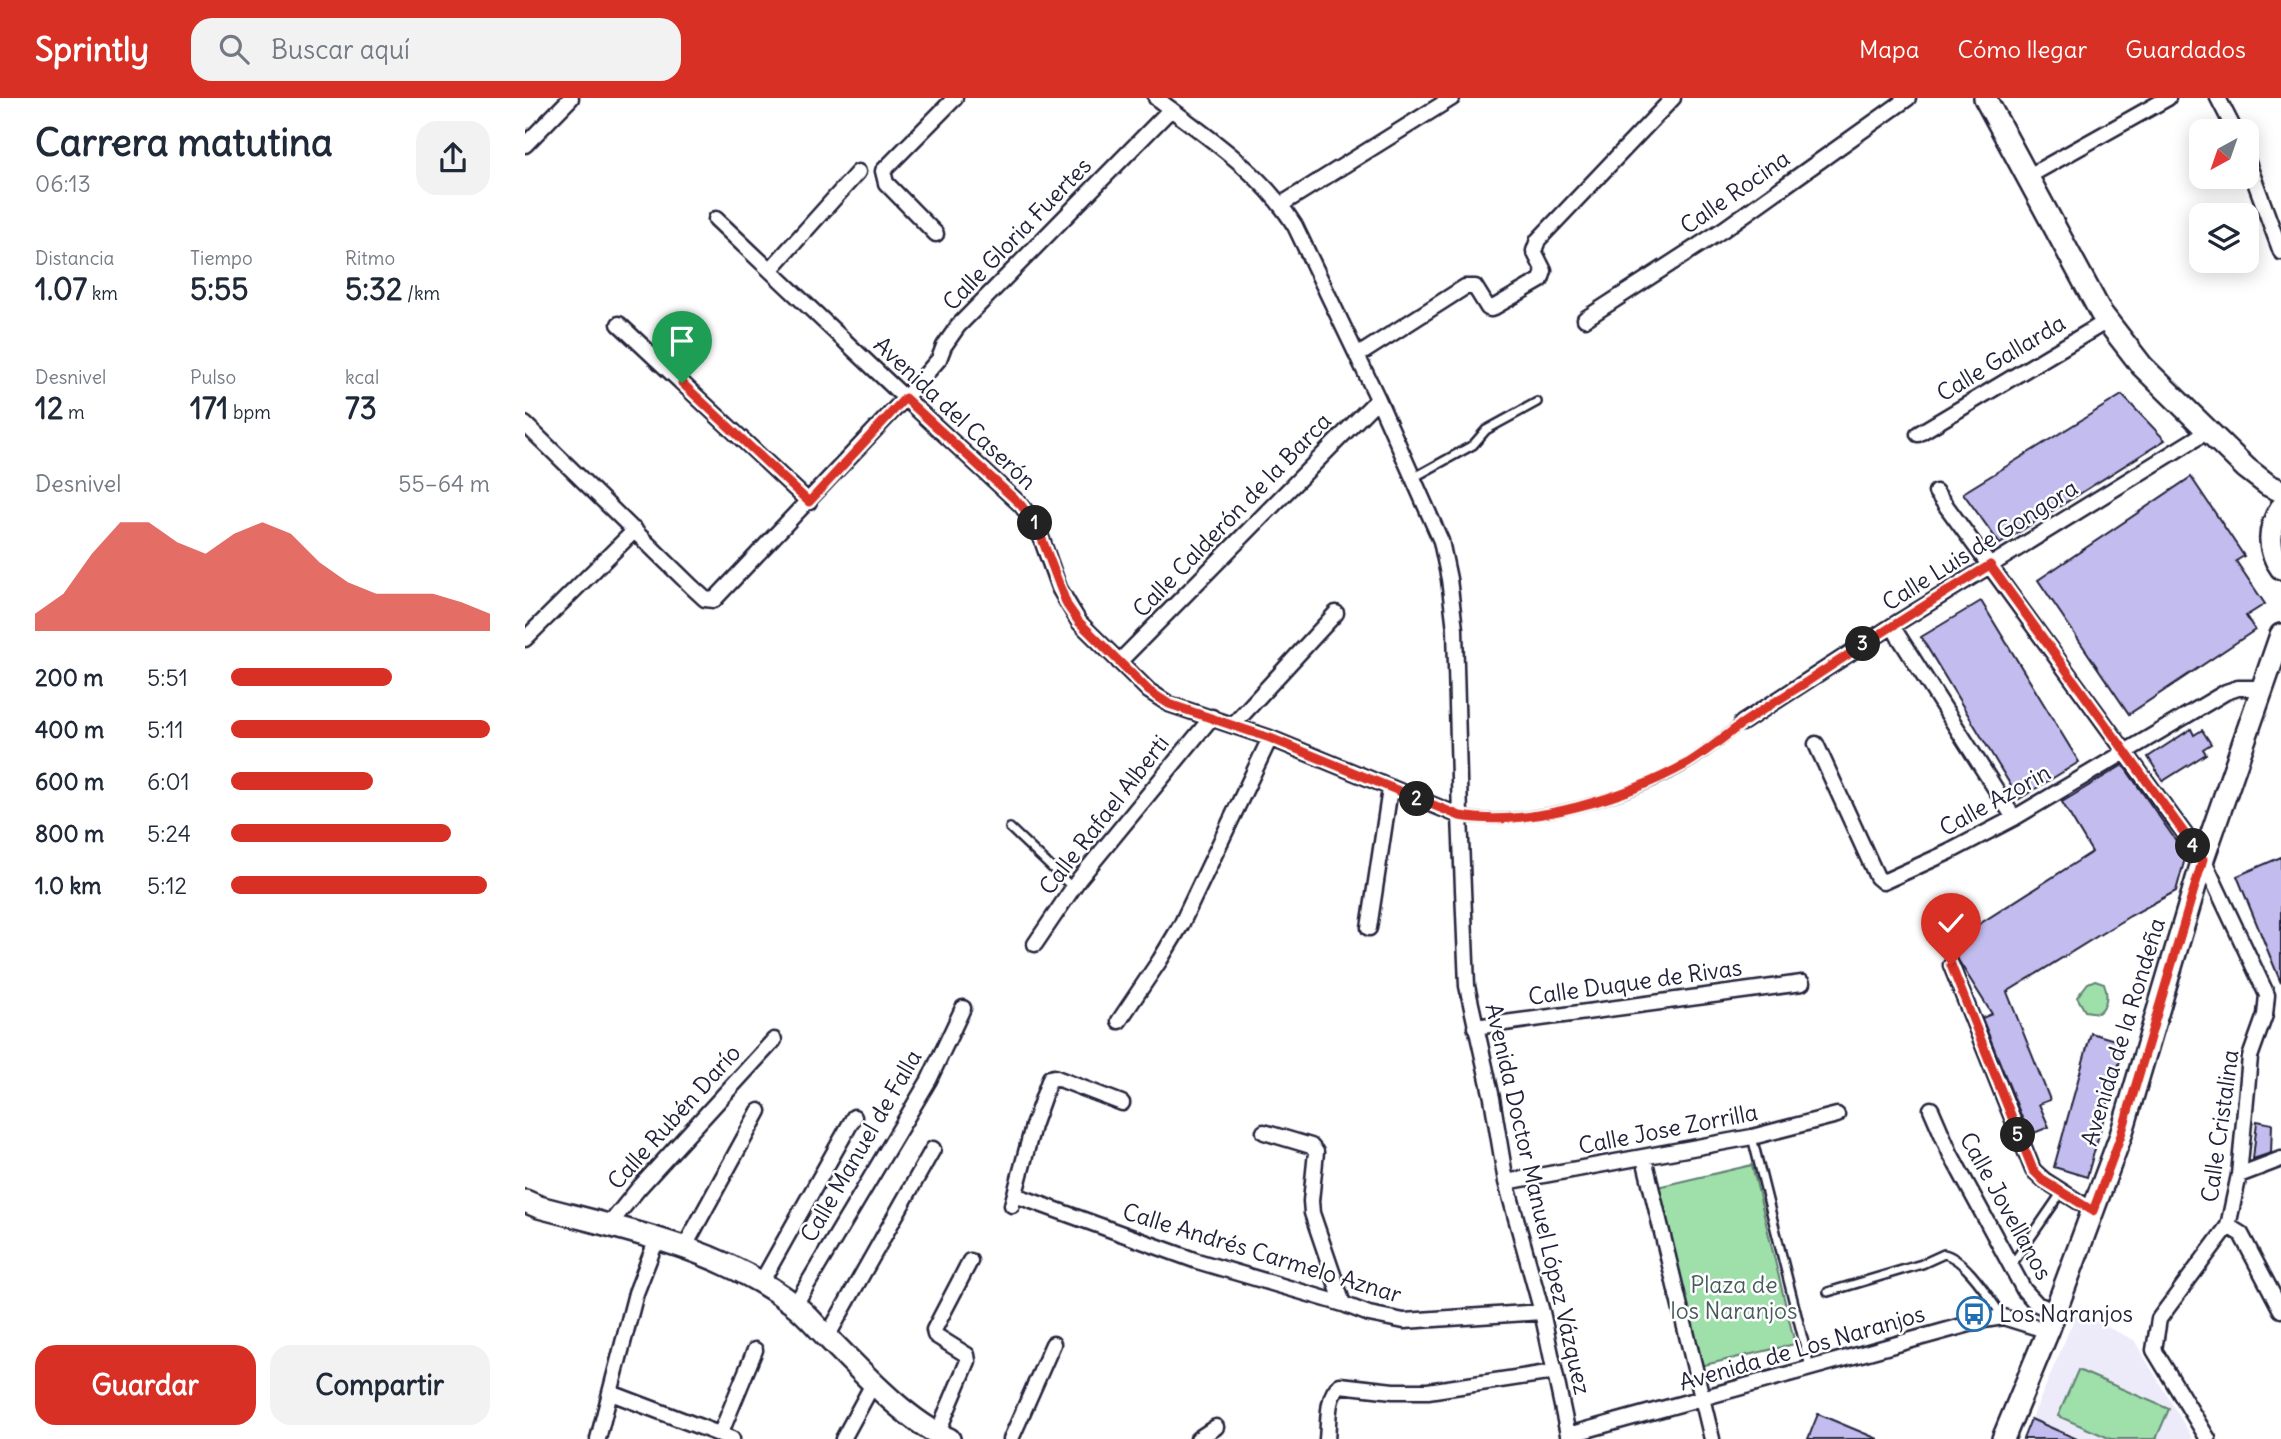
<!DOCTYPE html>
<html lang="es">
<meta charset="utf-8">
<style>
body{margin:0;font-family:Delius,sans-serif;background:#f2f2f3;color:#1f2937;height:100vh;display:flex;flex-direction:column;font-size:26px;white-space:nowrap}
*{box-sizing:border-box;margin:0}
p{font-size:23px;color:#747a83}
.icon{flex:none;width:38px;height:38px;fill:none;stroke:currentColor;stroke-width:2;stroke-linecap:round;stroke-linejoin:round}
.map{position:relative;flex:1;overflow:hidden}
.drawer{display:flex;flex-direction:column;background:#fff;width:525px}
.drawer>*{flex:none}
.needle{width:46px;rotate:220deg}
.tools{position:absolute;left:1664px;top:21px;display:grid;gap:14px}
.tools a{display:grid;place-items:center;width:70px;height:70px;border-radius:14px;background:#fff;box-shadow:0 4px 18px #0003;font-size:35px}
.pin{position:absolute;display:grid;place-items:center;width:60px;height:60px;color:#fff;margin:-72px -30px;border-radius:50% 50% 50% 0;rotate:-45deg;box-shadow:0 0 7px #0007}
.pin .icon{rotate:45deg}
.km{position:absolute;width:35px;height:35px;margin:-18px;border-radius:50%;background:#222;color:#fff;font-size:19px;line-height:35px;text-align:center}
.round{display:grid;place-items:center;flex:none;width:74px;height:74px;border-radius:21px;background:#f2f2f3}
.headline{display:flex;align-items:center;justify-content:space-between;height:119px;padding:0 35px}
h1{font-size:38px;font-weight:700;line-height:52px}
.figures{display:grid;grid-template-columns:repeat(3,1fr);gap:10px;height:119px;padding:7px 35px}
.figures div{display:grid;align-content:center}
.figures b{font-size:30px;font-weight:700}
.figures small{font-size:19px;font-weight:400}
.figures p{font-size:19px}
.chart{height:196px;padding:14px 35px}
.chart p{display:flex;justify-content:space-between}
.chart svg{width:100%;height:126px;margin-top:7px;fill:#d93025;opacity:.7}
.primary-button{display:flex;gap:14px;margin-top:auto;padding:14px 35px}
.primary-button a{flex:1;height:80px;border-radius:21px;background:#d93025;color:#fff;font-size:28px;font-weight:700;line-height:80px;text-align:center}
.primary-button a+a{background:#f2f2f3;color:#1f2937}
ul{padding:0 35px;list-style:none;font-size:23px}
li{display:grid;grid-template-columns:112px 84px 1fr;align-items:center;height:52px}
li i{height:18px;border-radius:9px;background:#d93025}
header{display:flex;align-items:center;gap:42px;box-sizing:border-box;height:98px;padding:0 35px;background:#d93025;color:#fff}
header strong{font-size:33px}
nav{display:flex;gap:38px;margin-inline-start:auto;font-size:24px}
.search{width:490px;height:63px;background:#f2f2f3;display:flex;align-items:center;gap:18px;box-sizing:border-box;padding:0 24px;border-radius:21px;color:#747a83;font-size:26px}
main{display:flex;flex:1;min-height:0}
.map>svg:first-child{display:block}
.built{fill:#edebfa}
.green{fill:#9fdfa9;stroke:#608072;stroke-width:2}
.building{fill:#c3bdef;stroke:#22223b;stroke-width:2}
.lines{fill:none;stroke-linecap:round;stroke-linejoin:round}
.lane-casing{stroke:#22223b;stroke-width:12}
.street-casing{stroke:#22223b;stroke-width:19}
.secondary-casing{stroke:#22223b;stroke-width:26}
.lane{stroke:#fff;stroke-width:7}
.street{stroke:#fff;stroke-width:14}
.secondary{stroke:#fff;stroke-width:21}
.route-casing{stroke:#fff;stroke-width:14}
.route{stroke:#d93025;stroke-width:9}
.labels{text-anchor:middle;stroke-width:5;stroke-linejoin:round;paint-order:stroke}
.street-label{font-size:23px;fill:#22223b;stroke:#fff}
.park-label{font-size:23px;fill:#485b5c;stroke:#fff}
.poi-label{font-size:23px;fill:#22223b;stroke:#fff;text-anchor:start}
</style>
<header>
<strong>Sprintly</strong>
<div class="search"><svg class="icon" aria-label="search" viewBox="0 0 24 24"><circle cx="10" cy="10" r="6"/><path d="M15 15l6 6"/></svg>Buscar aquí</div>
<nav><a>Mapa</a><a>Cómo llegar</a><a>Guardados</a></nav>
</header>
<main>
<section class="drawer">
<div class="headline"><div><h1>Carrera matutina</h1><p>06:13</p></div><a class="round"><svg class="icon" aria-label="share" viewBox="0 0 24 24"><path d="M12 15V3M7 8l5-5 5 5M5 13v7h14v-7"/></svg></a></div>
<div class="figures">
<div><p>Distancia</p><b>1.07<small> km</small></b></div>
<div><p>Tiempo</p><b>5:55</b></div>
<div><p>Ritmo</p><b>5:32<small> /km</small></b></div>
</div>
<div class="figures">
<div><p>Desnivel</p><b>12<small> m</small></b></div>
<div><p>Pulso</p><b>171<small> bpm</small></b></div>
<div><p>kcal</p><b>73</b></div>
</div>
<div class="chart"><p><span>Desnivel</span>55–64 m</p>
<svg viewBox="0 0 160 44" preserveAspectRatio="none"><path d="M0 44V38L10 31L20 17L30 6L40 6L50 13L60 17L70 10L80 6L90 10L100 20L110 27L120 31L130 31L140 31L150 34L160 38V44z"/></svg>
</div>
<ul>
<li><b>200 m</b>5:51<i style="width:62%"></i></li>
<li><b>400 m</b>5:11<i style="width:100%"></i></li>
<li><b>600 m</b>6:01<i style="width:55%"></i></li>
<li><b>800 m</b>5:24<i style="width:85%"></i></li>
<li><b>1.0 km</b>5:12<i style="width:99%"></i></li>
</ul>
<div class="primary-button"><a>Guardar</a><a>Compartir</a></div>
</section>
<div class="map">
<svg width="1756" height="1341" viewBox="0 0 1756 1341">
<rect width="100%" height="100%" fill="#fff"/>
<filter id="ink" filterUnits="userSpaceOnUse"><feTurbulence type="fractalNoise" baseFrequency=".0143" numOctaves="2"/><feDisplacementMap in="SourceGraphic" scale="14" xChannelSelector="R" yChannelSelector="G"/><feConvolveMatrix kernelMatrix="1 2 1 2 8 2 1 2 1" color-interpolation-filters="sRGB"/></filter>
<g filter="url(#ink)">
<!-- built -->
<path class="built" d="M1552 1214 1609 1242 1668 1341H1498Z"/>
<!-- green -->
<path class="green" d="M1570 882 1579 885C1583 895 1583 908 1573 915L1560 913 1552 899 1563 885Z
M1227 1067 1270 1246 1175 1268 1132 1089Z
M1553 1272 1644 1311 1631 1341H1586L1533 1318Z"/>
<!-- building -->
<path class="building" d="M1597 297 1640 342 1475 446 1438 395Z
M1666 379 1719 458 1711 463 1740 506 1721 518 1730 532 1604 616 1513 482Z
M1456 503 1554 664 1494 701 1396 539Z
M1666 631 1669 637 1677 632 1686 646 1678 651 1681 656 1638 683 1623 659Z
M1598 667 1661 757 1651 793 1605 818 1482 894 1525 1002 1514 1006 1524 1029 1504 1037 1457 920 1467 916 1423 846 1567 754 1537 704Z
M1756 759V885L1712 778Z
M1566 935 1600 945 1562 1079 1529 1069Z
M1732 1023 1747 1026 1746 1055 1728 1061Z
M1293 1316 1353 1341H1283Z
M1506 1321 1552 1341H1498Z"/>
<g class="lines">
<!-- lane casing -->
<g class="lane-casing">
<path id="lane" d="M888 380 948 347 961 332 1012 304
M935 718C1002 729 1109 699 1166 664 1184 652 1200 638 1217 625
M485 730 548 790
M1227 1039 1285 1269
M1486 1168 1537 1094
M1303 1194 1397 1166 1419 1156C1441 1161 1465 1201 1478 1219"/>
</g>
<!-- street casing -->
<g class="street-casing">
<path id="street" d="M631 0C681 38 737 74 770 128L853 301 916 443 924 481 930 531 935 718 942 888 967 1000 981 1084 1017 1214 1044 1341
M1693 0 1710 33
M0 47 46 0
M1722 62 1756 154
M1502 79 1643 0
M757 106 927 0
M191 121 380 300 496 407 512 428 534 490 554 524 624 593 644 606 745 640 935 718
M411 136 361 85 358 73 430 0
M246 171 333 74
M1060 221 1199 131 1383 0
M94 226 284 404
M832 258 940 189H950L963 210 966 211 1016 182 1019 173 1009 153 1013 142 1148 0
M0 326 167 489 180 501 189 502 380 300 414 261 419 248 433 228 646 11
M1393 336 1582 223
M1411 394 1678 761 1742 897 1740 917 1725 959 1714 1077 1703 1128 1634 1221 1629 1252 1683 1341
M1367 528 1489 720
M0 541 110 432
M594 564 853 301
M1217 625 1367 528 1683 333
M708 627 811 515
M1291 646 1352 779 1358 784 1424 754 1489 720 1701 594 1713 590H1737
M844 830 865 691
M510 846 554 781 687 619
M1426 867 1508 1072 1519 1082 1568 1113
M594 923 635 862 656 827 745 640
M950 929 1277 885
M1406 1011 1425 1055 1499 1192 1512 1206 1530 1214
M739 1034 786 1048 791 1054 786 1103 787 1115 818 1206
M1119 1060 1187 1341
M1714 1077 1756 1061
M981 1084 1227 1039 1312 1017
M490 1097 672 1163 818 1206 844 1216 879 1223 1017 1214
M487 1107 508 1028 525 980 529 979 597 1005
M84 1127 113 1091 249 942
M1703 1128 1716 1136 1756 1212
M159 1150 234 1013
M237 1183 329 1019
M270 1207 404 982 438 910
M302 1239 408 1051
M86 1295 207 1341
M412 1336 443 1263 442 1257 410 1237 409 1232 445 1163
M195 1337 230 1252
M1043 1337 1459 1222 1478 1219 1523 1233
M73 1341 111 1195 132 1141
M318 1341 349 1284
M486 1341 528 1246
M673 1341 691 1329
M802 1341C804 1324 801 1298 815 1287L868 1293H903L1029 1274"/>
</g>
<!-- secondary casing -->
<g class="secondary-casing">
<path id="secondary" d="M1460 0 1576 215 1617 268 1721 370 1743 387 1756 393
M1756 410C1743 430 1742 451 1756 470
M0 1103 14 1109C101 1132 194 1150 267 1205 280 1214 290 1227 301 1238 334 1271 382 1324 424 1341
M1478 1341 1523 1233 1596 1037 1678 761 1756 537"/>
</g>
<!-- lane -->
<use href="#lane" class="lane"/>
<!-- street -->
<use href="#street" class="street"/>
<!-- secondary -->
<use href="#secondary" class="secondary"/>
</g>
</g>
<g class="lines" filter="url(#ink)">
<!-- route casing -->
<g class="route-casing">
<path id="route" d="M157 285 284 404 380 300 496 407 512 428 542 507 554 524 624 593 644 606 745 640 935 718C1004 730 1103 699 1163 665 1181 654 1198 640 1215 627 1235 613 1256 600 1277 587 1339 546 1401 506 1465 467L1678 761 1596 1037 1568 1113 1519 1083 1508 1072 1426 867"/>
</g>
<!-- route -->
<use href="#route" class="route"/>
</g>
<!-- icons -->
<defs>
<g id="bus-ring" transform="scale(1.75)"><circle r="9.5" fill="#fff" stroke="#1f6fb2" stroke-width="1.5"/><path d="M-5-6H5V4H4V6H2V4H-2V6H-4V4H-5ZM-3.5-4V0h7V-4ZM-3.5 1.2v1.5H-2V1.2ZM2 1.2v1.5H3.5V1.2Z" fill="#1f6fb2"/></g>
</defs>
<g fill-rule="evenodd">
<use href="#bus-ring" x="1449" y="1216"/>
</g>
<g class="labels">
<!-- street labels -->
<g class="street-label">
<text transform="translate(1210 94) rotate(-35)" y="8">Calle Rocina</text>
<text transform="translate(492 136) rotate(-46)" y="8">Calle Gloria Fuertes</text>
<text transform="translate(1476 260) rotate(-31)" y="8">Calle Gallarda</text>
<text transform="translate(430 315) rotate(43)" y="8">Avenida del Caserón</text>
<text transform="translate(707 417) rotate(-46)" y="8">Calle Calderón de la Barca</text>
<text transform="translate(1455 447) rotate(-32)" y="8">Calle Luis de Gongora</text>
<text transform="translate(1470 702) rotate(-29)" y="8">Calle Azorin</text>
<text transform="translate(579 717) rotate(-52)" y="8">Calle Rafael Alberti</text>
<text transform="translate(1110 884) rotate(-8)" y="8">Calle Duque de Rivas</text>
<text transform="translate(1598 934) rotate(-73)" y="8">Avenida de la Rondeña</text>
<text transform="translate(149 1019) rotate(-48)" y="8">Calle Rubén Darío</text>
<text transform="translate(1695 1028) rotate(-82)" y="8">Calle Cristalina</text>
<text transform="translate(1143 1031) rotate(-11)" y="8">Calle Jose Zorrilla</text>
<text transform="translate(336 1048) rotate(-60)" y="8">Calle Manuel de Falla</text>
<text transform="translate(1013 1101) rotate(77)" y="8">Avenida Doctor Manuel López Vázquez</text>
<text transform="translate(1481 1108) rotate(61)" y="8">Calle Jovellanos</text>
<text transform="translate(737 1155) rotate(17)" y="8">Calle Andrés Carmelo Aznar</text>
<text transform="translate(1277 1250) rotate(-16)" y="8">Avenida de Los Naranjos</text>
</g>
<!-- park labels -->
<g class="park-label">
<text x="1209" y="1195">Plaza de<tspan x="1209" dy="26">los Naranjos</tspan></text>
</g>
<!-- poi labels -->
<g class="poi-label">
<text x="1474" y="1224">Los Naranjos</text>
</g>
</g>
</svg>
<div class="tools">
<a><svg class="needle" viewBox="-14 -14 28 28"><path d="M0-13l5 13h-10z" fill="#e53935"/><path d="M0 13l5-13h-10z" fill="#747a83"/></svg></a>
<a><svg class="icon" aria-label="layers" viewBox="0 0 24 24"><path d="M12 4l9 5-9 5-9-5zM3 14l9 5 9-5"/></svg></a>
</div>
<div class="pin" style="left:157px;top:285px;background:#1e9e55"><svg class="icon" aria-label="arrive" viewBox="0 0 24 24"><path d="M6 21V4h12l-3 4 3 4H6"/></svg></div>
<div class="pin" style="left:1426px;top:867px;background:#d93025"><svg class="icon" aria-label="check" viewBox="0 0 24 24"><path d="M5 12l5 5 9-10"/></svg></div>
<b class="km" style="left:510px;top:425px">1</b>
<b class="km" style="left:892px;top:701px">2</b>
<b class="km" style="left:1338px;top:546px">3</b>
<b class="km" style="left:1668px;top:748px">4</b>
<b class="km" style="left:1493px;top:1037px">5</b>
</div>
</main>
